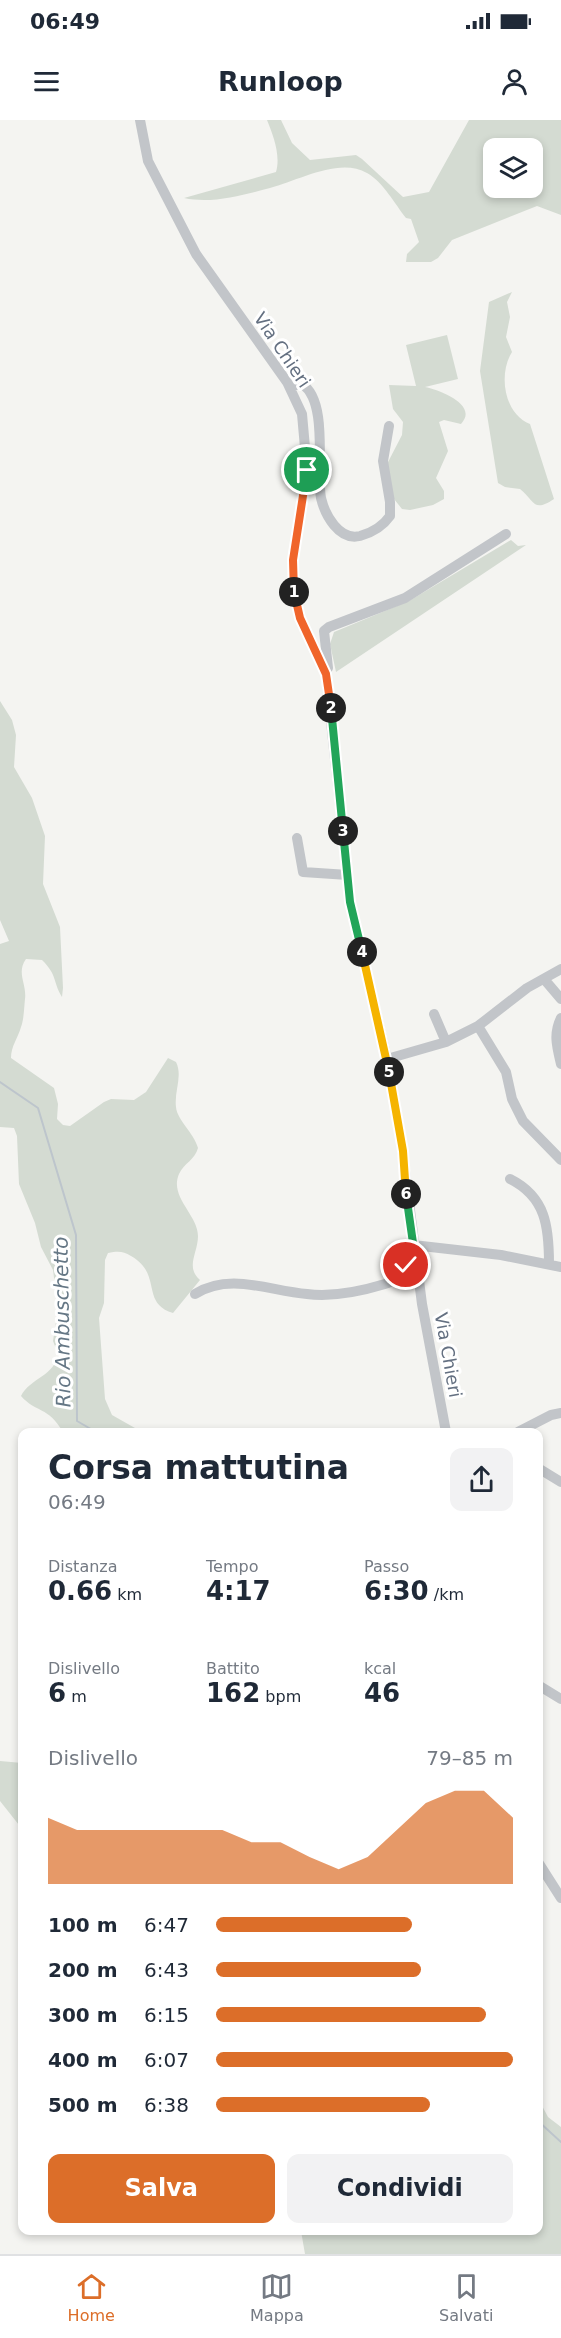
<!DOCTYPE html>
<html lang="it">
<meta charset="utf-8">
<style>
body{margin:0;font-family:"DejaVu Sans",sans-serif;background:#f2f2f3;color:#1f2937;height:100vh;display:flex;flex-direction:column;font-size:22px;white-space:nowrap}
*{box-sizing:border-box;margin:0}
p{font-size:20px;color:#747a83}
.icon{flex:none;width:33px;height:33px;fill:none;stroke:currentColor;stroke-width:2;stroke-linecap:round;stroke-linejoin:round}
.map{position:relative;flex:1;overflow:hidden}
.panel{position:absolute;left:18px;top:1308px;width:525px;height:807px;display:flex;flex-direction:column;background:#fff;border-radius:12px;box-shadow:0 3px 9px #0003}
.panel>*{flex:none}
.tools{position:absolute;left:483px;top:18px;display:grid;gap:12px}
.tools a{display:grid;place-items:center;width:60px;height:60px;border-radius:12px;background:#fff;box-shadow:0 3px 9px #0003;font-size:30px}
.pin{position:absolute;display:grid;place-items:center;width:51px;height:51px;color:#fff;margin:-26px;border:3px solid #fff;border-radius:50%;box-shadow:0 2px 6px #0007}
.km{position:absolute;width:30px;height:30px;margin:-15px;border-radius:50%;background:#222;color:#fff;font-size:16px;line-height:30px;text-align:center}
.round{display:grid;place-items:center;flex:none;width:63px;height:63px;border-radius:12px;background:#f2f2f3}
.overview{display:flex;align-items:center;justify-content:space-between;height:102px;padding:0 30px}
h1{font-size:33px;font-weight:600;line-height:45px}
.figures{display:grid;grid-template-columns:repeat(3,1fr);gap:9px;height:102px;padding:6px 30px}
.figures div{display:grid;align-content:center}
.figures b{font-size:26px;font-weight:600}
.figures small{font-size:16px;font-weight:400}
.figures p{font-size:16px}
.chart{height:168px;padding:12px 30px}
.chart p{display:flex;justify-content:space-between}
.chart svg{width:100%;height:108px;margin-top:6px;fill:#dc6e29;opacity:.7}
.button{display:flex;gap:12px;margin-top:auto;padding:12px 30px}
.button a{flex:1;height:69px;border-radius:12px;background:#dc6e29;color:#fff;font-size:24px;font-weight:600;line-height:69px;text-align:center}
.button a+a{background:#f2f2f3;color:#1f2937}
ul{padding:0 30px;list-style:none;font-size:20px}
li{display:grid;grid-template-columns:96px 72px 1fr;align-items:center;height:45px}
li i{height:15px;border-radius:8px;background:#dc6e29}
.status{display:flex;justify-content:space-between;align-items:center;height:42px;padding:0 30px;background:#fff;direction:ltr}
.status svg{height:16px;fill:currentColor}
header{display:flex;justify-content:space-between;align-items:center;height:78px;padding:0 30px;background:#fff;font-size:27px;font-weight:600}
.menu{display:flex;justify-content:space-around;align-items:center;height:84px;border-top:2px solid #e0e1e3;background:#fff;font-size:16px;color:#747a83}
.menu a{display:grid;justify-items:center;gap:3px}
.menu .current{color:#dc6e29}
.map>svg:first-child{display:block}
.green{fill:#d4dbd2;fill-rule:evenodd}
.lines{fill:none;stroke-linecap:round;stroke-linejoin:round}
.stream{stroke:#bdc5cc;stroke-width:2}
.minor{stroke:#c2c5c9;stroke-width:10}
.split-1-casing{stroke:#fff;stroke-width:12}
.split-2-casing{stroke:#fff;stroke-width:12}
.split-3-casing{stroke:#fff;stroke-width:12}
.split-4-casing{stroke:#fff;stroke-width:12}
.split-5-casing{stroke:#fff;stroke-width:12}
.split-6-casing{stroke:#fff;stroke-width:12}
.split-7-casing{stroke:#fff;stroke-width:12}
.split-1{stroke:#f0652b;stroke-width:8}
.split-2{stroke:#f0652b;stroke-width:8}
.split-3{stroke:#22a559;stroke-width:8}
.split-4{stroke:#22a559;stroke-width:8}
.split-5{stroke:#f5b400;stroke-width:8}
.split-6{stroke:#f5b400;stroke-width:8}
.split-7{stroke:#22a559;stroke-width:8}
.labels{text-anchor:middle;stroke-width:6;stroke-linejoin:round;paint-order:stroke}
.street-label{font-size:18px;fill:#647081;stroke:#fff}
.water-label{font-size:20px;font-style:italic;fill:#657785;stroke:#fff}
</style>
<div class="status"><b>06:49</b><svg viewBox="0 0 49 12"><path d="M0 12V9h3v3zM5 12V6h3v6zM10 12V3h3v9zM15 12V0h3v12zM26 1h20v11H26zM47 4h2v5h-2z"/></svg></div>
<header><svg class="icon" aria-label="menu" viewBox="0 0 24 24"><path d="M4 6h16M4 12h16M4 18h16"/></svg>Runloop<svg class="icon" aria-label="person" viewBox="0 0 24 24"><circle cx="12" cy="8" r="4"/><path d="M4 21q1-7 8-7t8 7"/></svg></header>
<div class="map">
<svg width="561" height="2134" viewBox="0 0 561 2134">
<rect width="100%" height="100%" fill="#f4f4f1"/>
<!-- green -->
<path class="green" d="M267 0H281L292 23 310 40 356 35 362 39 403 77 429 72 469 0H561V95L537 86 452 120 438 138 431 142H406L407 134 419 122 411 99 406 98C395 84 383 62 367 53 339 37 298 61 270 68 243 75 212 84 184 78L276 52C281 35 273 15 267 0ZM494 28H532V68H494Z
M512 172 507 182 510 197 506 217 512 232C498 254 504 294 530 304L554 379C533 393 535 381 520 369L505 367 498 363 480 251 489 182Z
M447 215 458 259 425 267C440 270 479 285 461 304L444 300 439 302 448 331 436 358 444 371V379L433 385 410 390 402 389 394 379 387 344 402 315 403 302 393 289 389 265 416 266 406 225Z
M511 420 518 426 526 425 336 552 330 524 334 512 409 481Z
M0 581 12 600 16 615 14 647 32 678 45 716 43 764 60 807 63 868 62 877C52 860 58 856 42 840L26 839C16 853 27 864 25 879 24 888 24 899 21 907 18 918 11 926 11 938L54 968 58 984 57 999 63 1005 70 1006 104 982 111 979 134 980 146 972 168 938 176 942C183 956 174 971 176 987 177 1000 194 1013 198 1028 195 1040 184 1043 179 1054 169 1077 198 1095 198 1116 198 1133 185 1147 200 1160L173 1193C140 1183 163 1154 131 1136 123 1131 118 1131 108 1133L105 1140 104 1183 99 1198 105 1279 112 1295 142 1312H63C48 1286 36 1293 21 1276 30 1258 55 1256 58 1234L53 1221 58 1189 53 1150 41 1127 35 1103 19 1064 17 1016 14 1008 0 1007V824L9 821 0 800Z
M0 1641 22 1643V1703L19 1705 0 1681Z
M539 1980 548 1997 561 2007V2134H305L301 2111 538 2110Z"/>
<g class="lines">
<!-- stream -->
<path class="stream" d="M0 962 38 988 76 1115 77 1301 96 1312
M538 2001 561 2022"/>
<!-- minor -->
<path class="minor" d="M140 0 148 41 196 134 287 262 302 294 307 350 293 440V467L300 498 326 554 350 781 387 939 400 1012 422 1184 446 1312
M289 266 302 264C329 281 316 352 321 378 325 395 339 421 360 416 371 413 383 406 390 396V382L383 341 389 306
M328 548 324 511 329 507 405 478 506 414
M297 718 303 752 348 755
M544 859 561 879
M434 894 446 922
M561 898C553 914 557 927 561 944
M478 906 506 952 512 979 523 1001 561 1040
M387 939 446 922 478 906 527 868 561 849
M510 1059C546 1077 549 1107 549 1144
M413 1125 501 1135 561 1147
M195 1174C230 1152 269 1171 307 1174 331 1177 362 1171 385 1164 400 1160 402 1144 415 1137
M518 1312 551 1295 561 1293
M538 1348 561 1362
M538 1565 561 1579
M538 1742 561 1778"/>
</g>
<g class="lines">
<!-- split-1 casing -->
<g class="split-1-casing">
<path id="split-1" d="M294 472 293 440 307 350"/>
</g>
<!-- split-2 casing -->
<g class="split-2-casing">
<path id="split-2" d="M294 472 300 498 326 554 331 588"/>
</g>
<!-- split-3 casing -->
<g class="split-3-casing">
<path id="split-3" d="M331 588 343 711"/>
</g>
<!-- split-4 casing -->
<g class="split-4-casing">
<path id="split-4" d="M343 711 350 782 362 832"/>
</g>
<!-- split-5 casing -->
<g class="split-5-casing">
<path id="split-5" d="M362 832 389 952"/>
</g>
<!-- split-6 casing -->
<g class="split-6-casing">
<path id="split-6" d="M389 952 403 1031 406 1074"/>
</g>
<!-- split-7 casing -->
<g class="split-7-casing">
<path id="split-7" d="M406 1145 415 1137 406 1074"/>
</g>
<!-- split-1 -->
<use href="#split-1" class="split-1"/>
<!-- split-2 -->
<use href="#split-2" class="split-2"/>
<!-- split-3 -->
<use href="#split-3" class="split-3"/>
<!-- split-4 -->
<use href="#split-4" class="split-4"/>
<!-- split-5 -->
<use href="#split-5" class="split-5"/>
<!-- split-6 -->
<use href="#split-6" class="split-6"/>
<!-- split-7 -->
<use href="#split-7" class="split-7"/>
</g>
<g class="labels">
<!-- street labels -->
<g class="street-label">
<text transform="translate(282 230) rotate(56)" y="6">Via Chieri</text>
<text transform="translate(448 1235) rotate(80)" y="6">Via Chieri</text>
</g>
<!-- water labels -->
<g class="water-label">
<text transform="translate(62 1202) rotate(-91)" y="7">Rio Ambuschetto</text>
</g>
</g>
</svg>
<div class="tools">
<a><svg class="icon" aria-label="layers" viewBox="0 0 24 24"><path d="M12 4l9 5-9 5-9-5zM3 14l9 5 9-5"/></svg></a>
</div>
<div class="pin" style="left:307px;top:350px;background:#1e9e55"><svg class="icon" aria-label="arrive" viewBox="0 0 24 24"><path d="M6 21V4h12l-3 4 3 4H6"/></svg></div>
<div class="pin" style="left:406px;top:1145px;background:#d93025"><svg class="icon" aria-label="check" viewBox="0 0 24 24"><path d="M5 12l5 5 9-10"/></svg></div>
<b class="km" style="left:294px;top:472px">1</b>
<b class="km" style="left:331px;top:588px">2</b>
<b class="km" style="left:343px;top:711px">3</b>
<b class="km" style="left:362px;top:832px">4</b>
<b class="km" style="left:389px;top:952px">5</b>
<b class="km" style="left:406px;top:1074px">6</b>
<section class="panel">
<div class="overview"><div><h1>Corsa mattutina</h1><p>06:49</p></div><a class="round"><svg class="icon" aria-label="share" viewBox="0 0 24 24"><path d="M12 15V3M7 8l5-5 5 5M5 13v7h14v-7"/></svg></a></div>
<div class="figures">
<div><p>Distanza</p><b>0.66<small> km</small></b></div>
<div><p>Tempo</p><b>4:17</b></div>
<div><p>Passo</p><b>6:30<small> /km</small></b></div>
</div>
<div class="figures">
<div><p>Dislivello</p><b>6<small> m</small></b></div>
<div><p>Battito</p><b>162<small> bpm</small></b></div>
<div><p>kcal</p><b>46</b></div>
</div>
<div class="chart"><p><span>Dislivello</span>79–85 m</p>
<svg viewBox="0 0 160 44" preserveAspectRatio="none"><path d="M0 44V17L10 22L20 22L30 22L40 22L50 22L60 22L70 27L80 27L90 33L100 38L110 33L120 22L130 11L140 6L150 6L160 17V44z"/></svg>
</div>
<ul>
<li><b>100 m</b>6:47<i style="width:66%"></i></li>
<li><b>200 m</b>6:43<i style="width:69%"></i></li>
<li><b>300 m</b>6:15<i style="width:91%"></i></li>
<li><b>400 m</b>6:07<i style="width:100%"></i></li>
<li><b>500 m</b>6:38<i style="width:72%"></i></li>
</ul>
<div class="button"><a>Salva</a><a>Condividi</a></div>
</section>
</div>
<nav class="menu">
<a class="current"><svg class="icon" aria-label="home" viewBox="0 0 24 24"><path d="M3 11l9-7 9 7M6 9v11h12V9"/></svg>Home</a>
<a><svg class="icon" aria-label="map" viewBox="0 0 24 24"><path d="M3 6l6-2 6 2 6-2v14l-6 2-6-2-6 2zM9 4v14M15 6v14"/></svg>Mappa</a>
<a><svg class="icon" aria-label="saved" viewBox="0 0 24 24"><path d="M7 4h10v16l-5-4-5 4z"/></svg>Salvati</a>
</nav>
